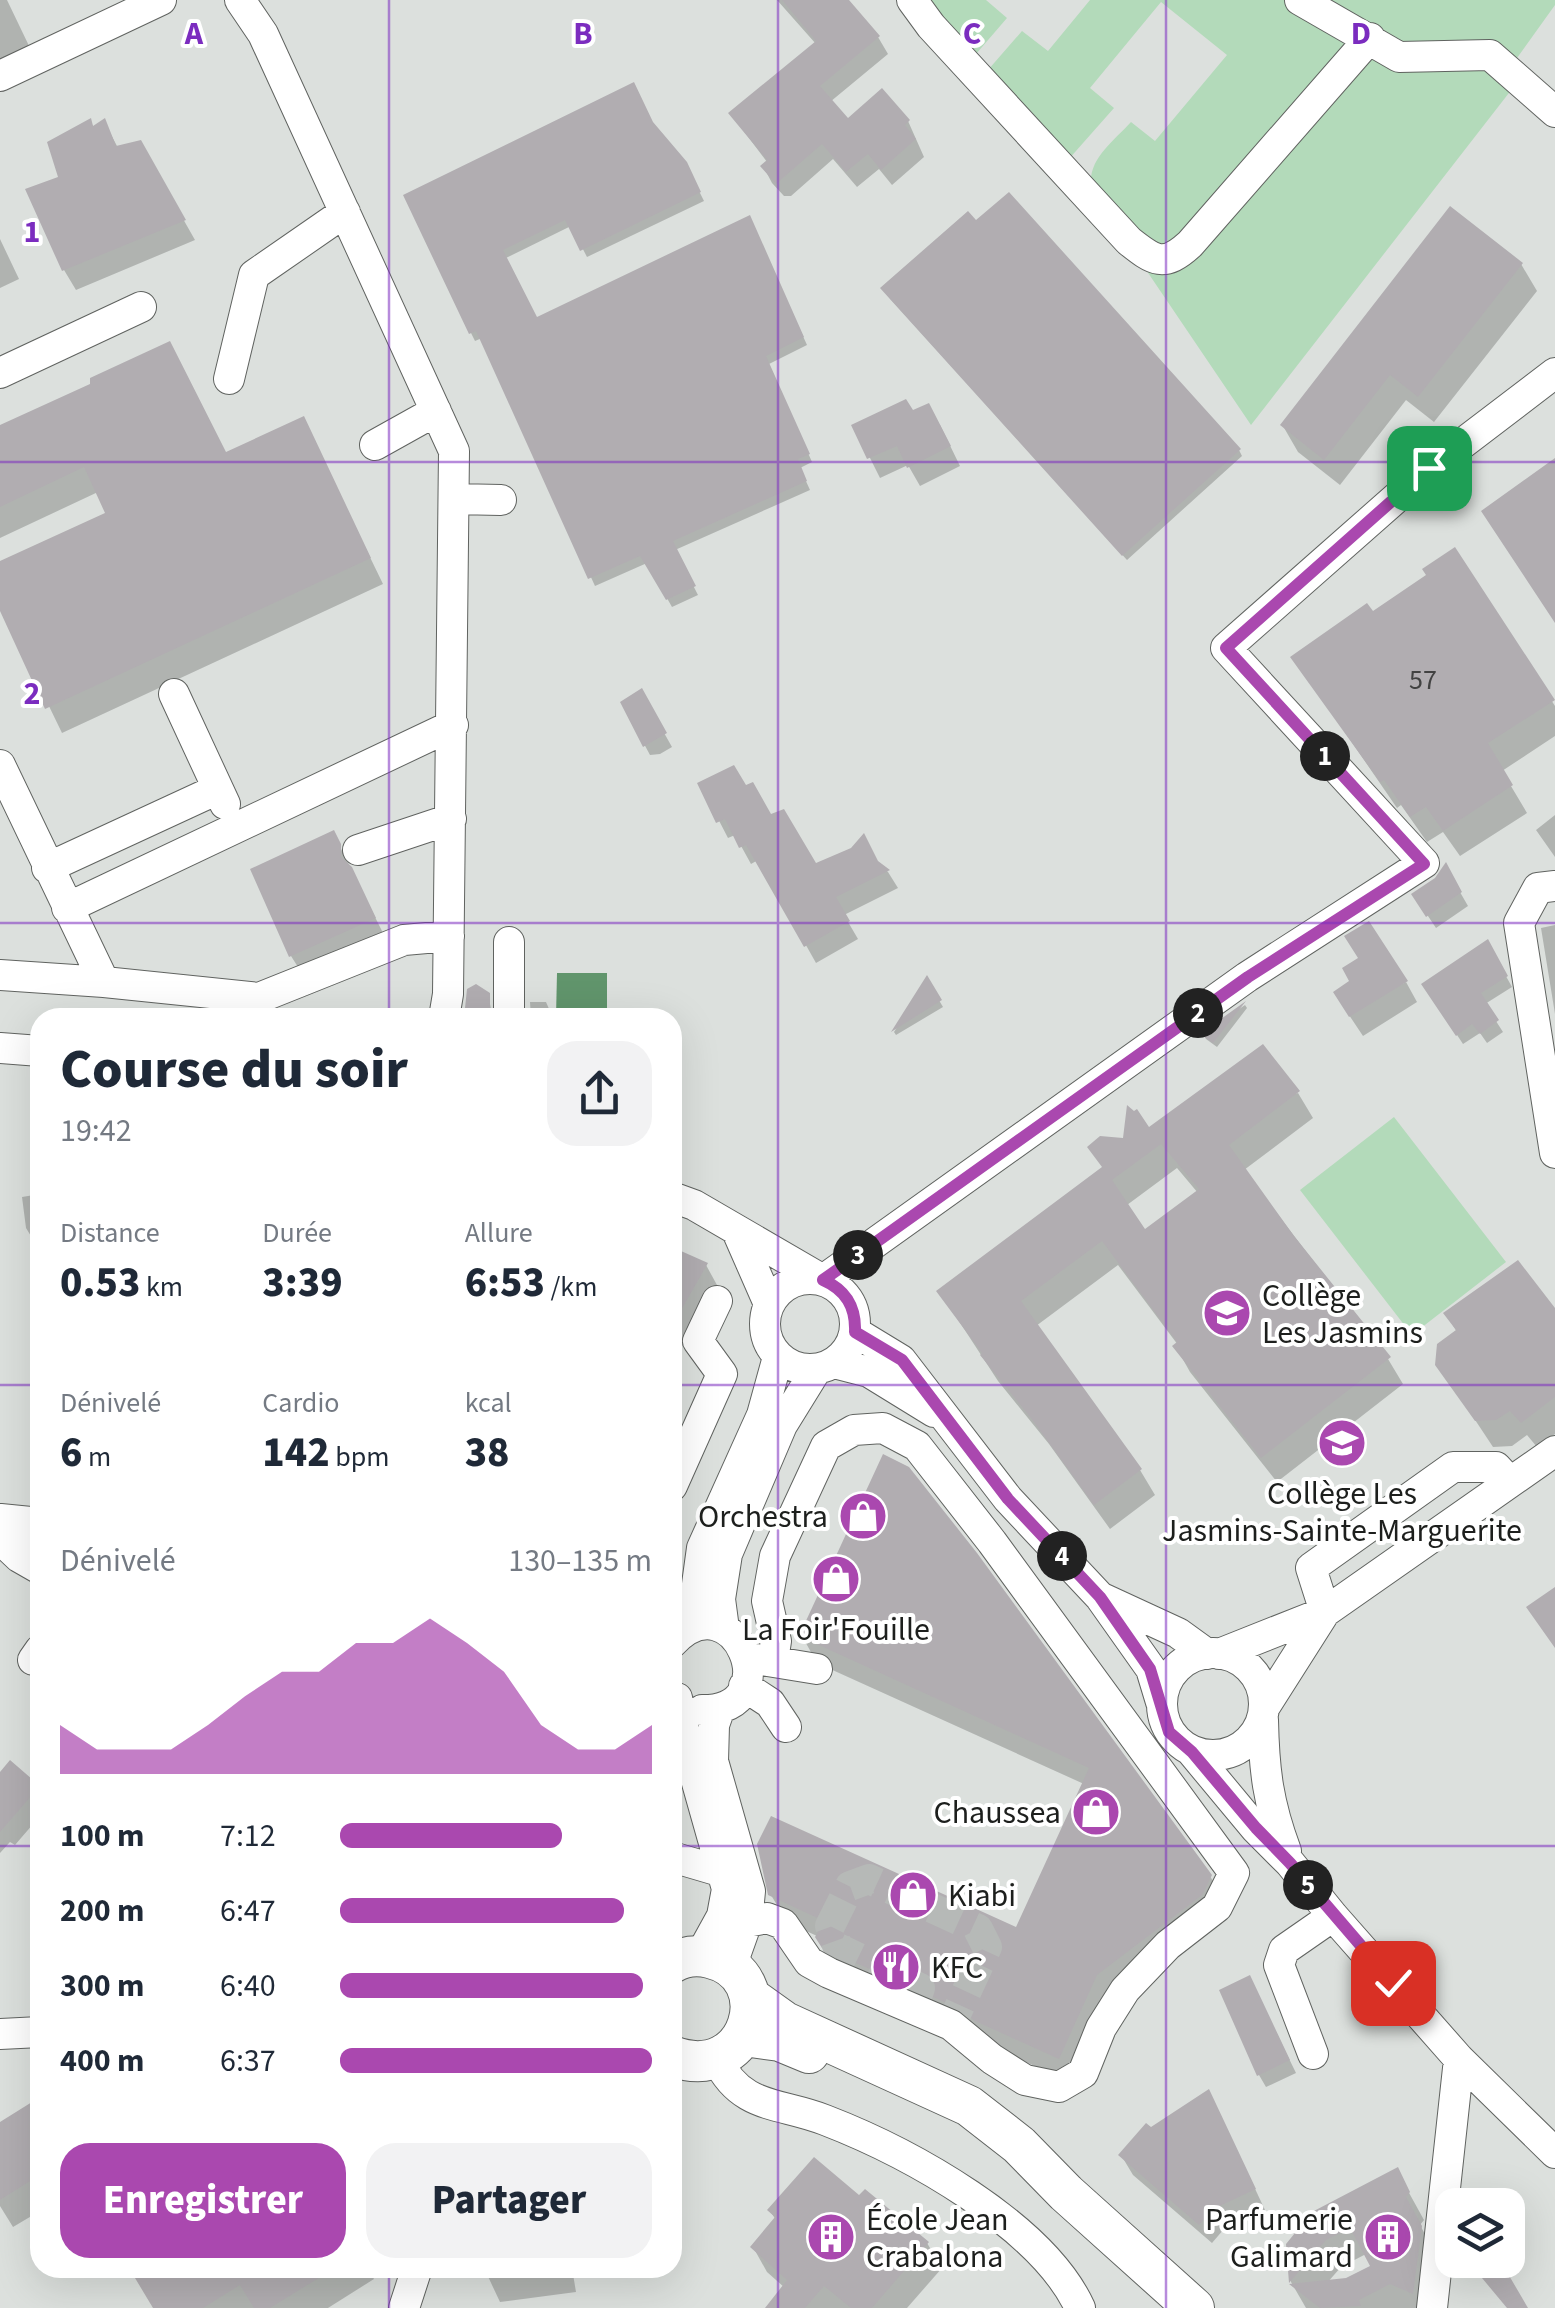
<!DOCTYPE html>
<html lang="fr">
<meta charset="utf-8">
<style>
body{margin:0;font-family:"Source Sans 3",sans-serif;background:#f2f2f3;color:#1f2937;height:100vh;display:flex;flex-direction:column;font-size:38px;white-space:nowrap}
*{box-sizing:border-box;margin:0}
p{font-size:32px;color:#747a83}
.icon{flex:none;width:55px;height:55px;fill:none;stroke:currentColor;stroke-width:2;stroke-linecap:round;stroke-linejoin:round}
.map{position:relative;flex:1;overflow:hidden}
.details{position:absolute;left:30px;top:1008px;width:652px;height:1270px;display:flex;flex-direction:column;background:#fff;border-radius:30px;box-shadow:0 10px 40px #0002}
.details>*{flex:none}
.fabs{position:absolute;left:1435px;top:2188px;display:grid;gap:20px}
.fabs a{display:grid;place-items:center;width:90px;height:90px;border-radius:20px;background:#fff;box-shadow:0 10px 40px #0002;font-size:50px}
.pin{position:absolute;display:grid;place-items:center;width:85px;height:85px;color:#fff;margin:-42px;border-radius:20px;box-shadow:0 5px 15px #0006}
.km{position:absolute;width:50px;height:50px;margin:-25px;border-radius:50%;background:#222;color:#fff;font-size:28px;line-height:50px;text-align:center}
.round{display:grid;place-items:center;flex:none;width:105px;height:105px;border-radius:30px;background:#f2f2f3}
.headline{display:flex;align-items:center;justify-content:space-between;height:170px;padding:0 30px}
h1{font-size:55px;font-weight:800;line-height:75px}
.metrics{display:grid;grid-template-columns:repeat(3,1fr);gap:15px;height:170px;padding:10px 30px}
.metrics div{display:grid;align-content:center}
.metrics b{font-size:42px;font-weight:800}
.metrics small{font-size:28px;font-weight:400}
.metrics p{font-size:28px}
.chart{height:280px;padding:20px 30px}
.chart p{display:flex;justify-content:space-between}
.chart svg{width:100%;height:180px;margin-top:10px;fill:#aa48af;opacity:.7}
.action{display:flex;gap:20px;margin-top:auto;padding:20px 30px}
.action a{flex:1;height:115px;border-radius:30px;background:#aa48af;color:#fff;font-size:40px;font-weight:800;line-height:115px;text-align:center}
.action a+a{background:#f2f2f3;color:#1f2937}
ul{padding:0 30px;list-style:none;font-size:32px}
li{display:grid;grid-template-columns:160px 120px 1fr;align-items:center;height:75px}
li i{height:25px;border-radius:12px;background:#aa48af}
.map>svg:first-child{display:block}
.green{fill:#b3daba}
.water{fill:#61956c}
.shadow{fill:#0003;fill-rule:evenodd}
.building{fill:#b1adb1;fill-rule:evenodd}
.lines{fill:none;stroke-linecap:round;stroke-linejoin:round}
.minor-tunnel{stroke:#b6b9b7;stroke-width:30;stroke-dasharray:30 15;stroke-linecap:butt}
.minor-casing{stroke:#606360;stroke-width:32}
.major-casing{stroke:#606360;stroke-width:42}
.minor{stroke:#fff;stroke-width:30}
.major{stroke:#fff;stroke-width:40}
.route-casing{stroke:#fff;stroke-width:20}
.route{stroke:#aa48af;stroke-width:12}
.grid{fill:none;stroke:#7b2cbf;stroke-width:2.5;stroke-opacity:0.55}
.labels{text-anchor:middle;stroke-width:8;stroke-linejoin:round;paint-order:stroke}
.number-label{font-size:28px;fill:#424242}
.poi-label{font-size:32px;fill:#1d1f1d;stroke:#fff;text-anchor:start}
.grid-label{font-size:32px;text-anchor:middle;font-weight:bold;fill:#7b2cbf;stroke:#fff;stroke-width:8;stroke-linejoin:round;paint-order:stroke}
</style>
<div class="map">
<svg width="1555" height="2308" viewBox="0 0 1555 2308">
<rect width="100%" height="100%" fill="#dce0dd"/>
<!-- green -->
<path class="green" d="M924 0H986L1007 18 976 54Z
M1090 0H1555V5L1517 58 1512 89 1251 425 1092 190C1085 161 1113 142 1131 122L1155 141 1227 55 1161 2 1090 88 1114 108 1068 160 988 70 1022 31 1048 51Z
M1394 1117 1506 1262 1412 1335 1300 1190Z"/>
<!-- water -->
<path class="water" d="M557 973H607V1017H556Z"/>
<!-- shadow -->
<path class="shadow" d="M0 0H7L31 50 0 66Z
M777 0H824L878 37 888 54 830 102 847 121H908L924 157 892 185 879 169 857 187 833 159 791 196H784L772 183 763 166 767 162 731 114 816 44Z
M90 121 94 128 104 121 118 148 140 143 195 240 76 290 64 270 61 179Z
M653 126 690 173 704 201 587 257 571 226 506 258 537 320 753 226 807 345 769 364 812 462 800 468 810 490 675 550 698 595 672 607 647 563 595 586 482 338 475 341 471 333 407 196Z
M0 239 19 279 0 288Z
M1521 264 1537 291 1434 422 1406 400 1340 485 1298 452 1283 426Z
M886 294 1239 450 1242 456 1127 560Z
M93 386 227 455 303 419 383 584 62 733 0 605V564L109 514 98 492 0 538V428Z
M912 413 940 425 960 466 920 486 908 465 880 478 854 426Z
M1454 550 1555 706V736L1502 771 1527 813 1460 856 1443 832 1427 842 1401 805 1397 808 1294 658 1372 615 1429 576Z
M641 692 672 747 660 754 650 755 643 742Z
M700 784 770 817 815 866 878 864 888 872 898 888 844 915 858 939 816 963 758 860 751 864 735 835 728 838Z
M1555 815V857L1536 830Z
M333 833 386 939 303 975 291 956Z
M1445 866 1468 906 1436 928 1422 907Z
M1555 925V1014L1541 928Z
M1487 942 1512 987 1485 1004 1503 1032 1487 1043 1480 1033 1463 1044 1430 994Z
M927 980 943 1007 896 1035 894 1032Z
M1406 982 1417 1002 1363 1036 1347 1012Z
M488 994 492 1014 479 1018 471 1014 467 1008Z
M530 1002H546L553 1018H531Z
M1245 1005 1247 1008 1217 1047 1206 1039 1203 1034Z
M1298 1093 1313 1118 1244 1170 1388 1359 1403 1384 1277 1482 1190 1372 1176 1347 1178 1345 1118 1265 1036 1326 1140 1470 1155 1495 1110 1529 1049 1444 998 1381 940 1292 1103 1169 1125 1141 1148 1131ZM1177 1168 1198 1193 1145 1232 1127 1205Z
M40 1194V1240L34 1241 26 1228 22 1197Z
M672 1250 706 1265 717 1285 672 1364Z
M1555 1312V1434L1537 1447 1527 1435 1512 1446 1493 1447 1438 1364 1457 1332 1446 1314Z
M672 1428 682 1444 672 1467Z
M884 1457 1210 1876 1226 1903 1112 2002 1074 2084 993 2047 834 1965 817 1936 787 1922 771 1895 1017 1931 1084 1784 817 1663 802 1636Z
M0 1775 40 1790V1816L15 1845 10 1842 0 1853Z
M1256 1991 1296 2073 1266 2087 1259 2075Z
M40 2100V2211L13 2227 0 2206V2125Z
M1219 2112 1265 2210 1224 2229 1212 2243 1133 2175 1121 2155 1150 2130Z
M1397 2171 1424 2220 1420 2225 1436 2255 1429 2308H1306L1291 2282 1288 2245ZM1366 2254 1373 2267 1346 2281 1327 2283 1341 2267Z
M859 2198 927 2243 942 2268 907 2308H767L785 2288 767 2272 753 2247 776 2220 770 2211Z
M130 2268H206L211 2277 226 2268H367L374 2279 328 2308H155Z
M484 2268H572L576 2292 500 2302Z"/>
<!-- building -->
<path class="building" d="M782 0H849L880 36 820 86 848 118 882 88 910 120 905 125 916 139 881 170 868 154 846 172 822 144 776 184 760 166 767 160 728 113 816 41Z
M634 82 653 122 687 162 701 192 580 251 565 220 503 250 537 317 750 215 804 337 766 356 810 454 798 459 807 481 673 541 696 586 666 600 640 556 588 579 476 331 469 334 403 195Z
M91 118 93 126 105 118 116 146 141 140 186 220 62 271 25 189 58 177 47 142Z
M1009 192 1241 449 1122 556 880 288 968 211 976 220Z
M1450 206 1523 263 1418 397 1390 375 1324 460 1280 425Z
M170 341 226 452 304 416 371 558 45 709 0 611V561L105 513 84 467 0 507V425L90 384V378Z
M906 399 913 410 929 403 951 446 907 468 897 446 867 459 851 425Z
M1555 458V623L1481 511Z
M1455 547 1555 700 1488 743 1513 785 1443 831 1426 807 1410 817 1384 780 1380 782 1290 657 1367 603 1373 611 1426 575 1422 569Z
M642 688 667 733 643 747 620 702Z
M734 765 746 785 753 782 771 814 784 809 816 863 851 848 864 833 878 861 890 870 836 897 850 921 804 947 746 845 739 848 725 819 716 823 697 783Z
M334 830 341 844V857L352 867 376 918 289 957 250 869Z
M1446 862 1462 892 1426 917 1411 894 1435 878Z
M1369 921 1408 981 1349 1017 1333 992 1349 981 1342 968 1358 958 1344 936Z
M1488 939 1508 976 1481 993 1499 1020 1480 1034 1472 1024 1456 1036 1421 984Z
M927 975 942 1000 891 1032Z
M476 984 490 993V1008L479 1015 465 1008 467 989Z
M1246 1001 1213 1043 1200 1034Z
M1263 1044 1300 1091 1229 1145 1294 1236 1391 1357 1261 1458 1172 1346 1177 1342 1102 1241 1021 1301 1142 1469 1094 1505 1031 1418 980 1355 982 1353 936 1291 1102 1167 1087 1147 1100 1136 1123 1138 1127 1105 1134 1111 1137 1109 1149 1127ZM1161 1144 1199 1189 1145 1229 1112 1180Z
M672 1247 708 1263 672 1326Z
M1518 1260 1555 1308V1397L1521 1423 1510 1411 1496 1420 1475 1421 1435 1365 1437 1344 1456 1330 1443 1313Z
M883 1454 909 1467 977 1553 1212 1875 1202 1895 1097 1975 1059 2059 975 2021 958 2008 822 1948 815 1937 824 1921 768 1895 757 1844 771 1816 1016 1927 1089 1768 799 1636Z
M1555 1587V1648L1526 1607Z
M10 1760 40 1786 0 1832V1772Z
M1250 1975 1290 2060 1257 2076 1219 1990Z
M1209 2089 1256 2189 1213 2209 1199 2225 1118 2155 1146 2123 1151 2127Z
M40 2097V2175L0 2200V2122Z
M814 2157 859 2195 865 2189 929 2242 872 2308H851L824 2286 805 2308H765L787 2280 750 2247 775 2217 767 2210Z
M1398 2167 1410 2192 1406 2197 1422 2226 1413 2294 1390 2284 1359 2300 1361 2306 1320 2308 1289 2284 1346 2278 1370 2266 1350 2228 1326 2240 1289 2283 1286 2244 1312 2212Z
M1488 2260H1500L1528 2308H1507L1477 2272Z
M129 2268H335L270 2308H254L240 2285 203 2308H153Z"/>
<g class="lines">
<!-- minor-tunnel -->
<path class="minor-tunnel" d="M913 2008 920 1988 838 1948 830 1926 850 1886 869 1879 978 1929 987 1947 951 2025"/>
<!-- minor casing -->
<g class="minor-casing">
<path id="minor" d="M240 0 263 34 454 451 448 994 444 1018
M912 0 931 26 1129 241C1154 261 1164 268 1190 244L1370 38
M1300 0 1399 57 1490 55 1555 112
M0 76 161 0
M0 373 141 307
M229 379 254 275 345 212
M375 445 436 411
M454 499 501 500
M174 694 225 804
M0 765 104 982 259 998 404 940 449 936
M358 850 451 819
M47 868 218 789
M1555 886 1538 888 1519 923 1555 1153
M67 908 453 725
M509 942V1018
M0 975 104 982
M0 1048 40 1051
M672 1197 694 1205 823 1280 1247 977 1424 863 1226 648 1429 469 1555 373
M737 1231 769 1304
M765 1324a45 45 0 1 1 90 0a45 45 0 1 1-90 0Z
M855 1332 901 1360 1008 1499 1100 1597 1151 1669 1161 1702
M834 1363 869 1372 934 1412
M672 1486 722 1374 698 1341 717 1301
M0 1539 19 1557 40 1569
M1100 1597 1178 1633 1207 1654
M1325 1612 1311 1568 1453 1467H1496L1510 1482
M691 1628 702 1548 762 1415 778 1357
M724 1629 720 1599 727 1554 782 1425 816 1370
M672 1643C734 1576 791 1711 702 1710
M1162 1704a51 51 0 1 1 102 0a51 51 0 1 1-102 0Z
M1219 1654 1325 1612 1555 1451
M756 1659 817 1669
M33 1660 40 1650
M744 1686 770 1703 786 1727
M677 1698 692 1765 727 1889 722 1916 700 1956
M720 1708 714 1725 713 1761 750 1891 747 1922 731 1967
M1264 1708 1325 1612
M1263 1720C1264 1770 1268 1803 1286 1851
M1192 1752 1256 1829 1290 1863 1333 1916 1459 2059 1555 2153
M672 1857 723 1872
M747 1922 767 1918 783 1924 809 1962 829 1973 951 2025 992 2059 1025 2080 1059 2087 1083 2073 1101 2028 1125 1990 1168 1945 1217 1907 1234 1873 992 1542 917 1446 883 1428 854 1430 826 1446 775 1556 767 1601 776 1641 773 1660
M0 2034 40 2032
M1313 2054 1279 1965 1284 1950 1333 1916
M717 2059C741 2110 780 2102 825 2120 908 2152 1042 2225 1080 2308
M404 2308 417 2268
M1432 2308 1459 2059"/>
</g>
<!-- major casing -->
<g class="major-casing">
<path id="major" d="M0 1524 40 1528
M672 1963C684 1956 698 1955 710 1958 782 1975 751 2086 672 2056
M750 1997 785 2022 969 2106 1019 2145 1066 2193 1194 2308
M744 2036 780 2041 809 2053"/>
</g>
<!-- minor -->
<use href="#minor" class="minor"/>
<!-- major -->
<use href="#major" class="major"/>
</g>
<g class="lines">
<!-- route casing -->
<g class="route-casing">
<path id="route" d="M1393 1983 1290 1863 1256 1828 1192 1752 1169 1732 1150 1669 1100 1597 1008 1499 902 1360 855 1332C856 1307 846 1290 823 1280L1248 977 1424 864 1226 648 1429 468"/>
</g>
<!-- route -->
<use href="#route" class="route"/>
</g>
<!-- grid -->
<path class="grid" d="M389 0V1018M778 0V2308M1166 0V2308M0 462H1555M0 923H1555M0 1385H40M672 1385H1555M0 1846H40M672 1846H1555M389 2268V2308"/>
<!-- icons -->
<defs>
<g id="school-disc" transform="scale(2.5)"><circle r="9.5" fill="#aa48af" stroke="#fff"/><path d="M0-5L7-2L0 1L-7-2ZM-4 1L0 2.5L4 1V4Q0 6-4 4Z" fill="#fff"/></g>
<g id="shop-disc" transform="scale(2.5)"><circle r="9.5" fill="#aa48af" stroke="#fff"/><path d="M-5-2.5h2.3a2.7 3.5 0 0 1 5.4 0H5L5.5 6h-11ZM-1.5-2.5h3a1.5 2.3 0 0 0-3 0Z" fill="#fff"/></g>
<g id="restaurant-disc" transform="scale(2.5)"><circle r="9.5" fill="#aa48af" stroke="#fff"/><path d="M-5-6h1v4h1v-4h1v4h1v-4h1v5L-1.5 .5V6h-2V.5L-5-1ZM5-6V6H3V1.5H1.5Q1.5-4 5-6Z" fill="#fff"/></g>
<g id="building-disc" transform="scale(2.5)"><circle r="9.5" fill="#aa48af" stroke="#fff"/><path d="M-4-6H4V6H1V3H-1V6H-4ZM-2.5-4.3h1.7v1.8h-1.7ZM.8-4.3h1.7v1.8H.8ZM-2.5-1h1.7V.8h-1.7ZM.8-1h1.7V.8H.8Z" fill="#fff"/></g>
</defs>
<g fill-rule="evenodd">
<use href="#school-disc" x="1227" y="1313"/>
<use href="#school-disc" x="1342" y="1443"/>
<use href="#shop-disc" x="863" y="1516"/>
<use href="#shop-disc" x="836" y="1579"/>
<use href="#shop-disc" x="1096" y="1812"/>
<use href="#shop-disc" x="913" y="1895"/>
<use href="#restaurant-disc" x="896" y="1967"/>
<use href="#building-disc" x="831" y="2237"/>
<use href="#building-disc" x="1388" y="2237"/>
</g>
<g class="labels">
<!-- number labels -->
<g class="number-label">
<text x="1423" y="689">57</text>
</g>
<!-- poi labels -->
<g class="poi-label">
<text x="1262" y="1306">Collège<tspan x="1262" dy="37">Les Jasmins</tspan></text>
<text x="1342" y="1504" text-anchor="middle">Collège Les<tspan x="1342" dy="37">Jasmins-Sainte-Marguerite</tspan></text>
<text x="828" y="1527" text-anchor="end">Orchestra</text>
<text x="836" y="1640" text-anchor="middle">La Foir'Fouille</text>
<text x="1061" y="1823" text-anchor="end">Chaussea</text>
<text x="948" y="1906">Kiabi</text>
<text x="931" y="1978">KFC</text>
<text x="866" y="2230">École Jean<tspan x="866" dy="37">Crabalona</tspan></text>
<text x="1353" y="2230" text-anchor="end">Parfumerie<tspan x="1353" dy="37">Galimard</tspan></text>
</g>
</g>
<g class="grid-label">
<text x="194" y="44">A</text>
<text x="583" y="44">B</text>
<text x="972" y="44">C</text>
<text x="1361" y="44">D</text>
<text x="32" y="242">1</text>
<text x="32" y="704">2</text>
</g>
</svg>
<div class="fabs">
<a><svg class="icon" aria-label="layers" viewBox="0 0 24 24"><path d="M12 4l9 5-9 5-9-5zM3 14l9 5 9-5"/></svg></a>
</div>
<div class="pin" style="left:1429px;top:468px;background:#1e9e55"><svg class="icon" aria-label="arrive" viewBox="0 0 24 24"><path d="M6 21V4h12l-3 4 3 4H6"/></svg></div>
<div class="pin" style="left:1393px;top:1983px;background:#d93025"><svg class="icon" aria-label="check" viewBox="0 0 24 24"><path d="M5 12l5 5 9-10"/></svg></div>
<b class="km" style="left:1325px;top:756px">1</b>
<b class="km" style="left:1198px;top:1013px">2</b>
<b class="km" style="left:858px;top:1255px">3</b>
<b class="km" style="left:1062px;top:1556px">4</b>
<b class="km" style="left:1308px;top:1885px">5</b>
<section class="details">
<div class="headline"><div><h1>Course du soir</h1><p>19:42</p></div><a class="round"><svg class="icon" aria-label="share" viewBox="0 0 24 24"><path d="M12 15V3M7 8l5-5 5 5M5 13v7h14v-7"/></svg></a></div>
<div class="metrics">
<div><p>Distance</p><b>0.53<small> km</small></b></div>
<div><p>Durée</p><b>3:39</b></div>
<div><p>Allure</p><b>6:53<small> /km</small></b></div>
</div>
<div class="metrics">
<div><p>Dénivelé</p><b>6<small> m</small></b></div>
<div><p>Cardio</p><b>142<small> bpm</small></b></div>
<div><p>kcal</p><b>38</b></div>
</div>
<div class="chart"><p><span>Dénivelé</span>130–135 m</p>
<svg viewBox="0 0 160 44" preserveAspectRatio="none"><path d="M0 44V32L10 38L20 38L30 38L40 32L50 25L60 19L70 19L80 12L90 12L100 6L110 12L120 19L130 32L140 38L150 38L160 32V44z"/></svg>
</div>
<ul>
<li><b>100 m</b>7:12<i style="width:71%"></i></li>
<li><b>200 m</b>6:47<i style="width:91%"></i></li>
<li><b>300 m</b>6:40<i style="width:97%"></i></li>
<li><b>400 m</b>6:37<i style="width:100%"></i></li>
</ul>
<div class="action"><a>Enregistrer</a><a>Partager</a></div>
</section>
</div>
